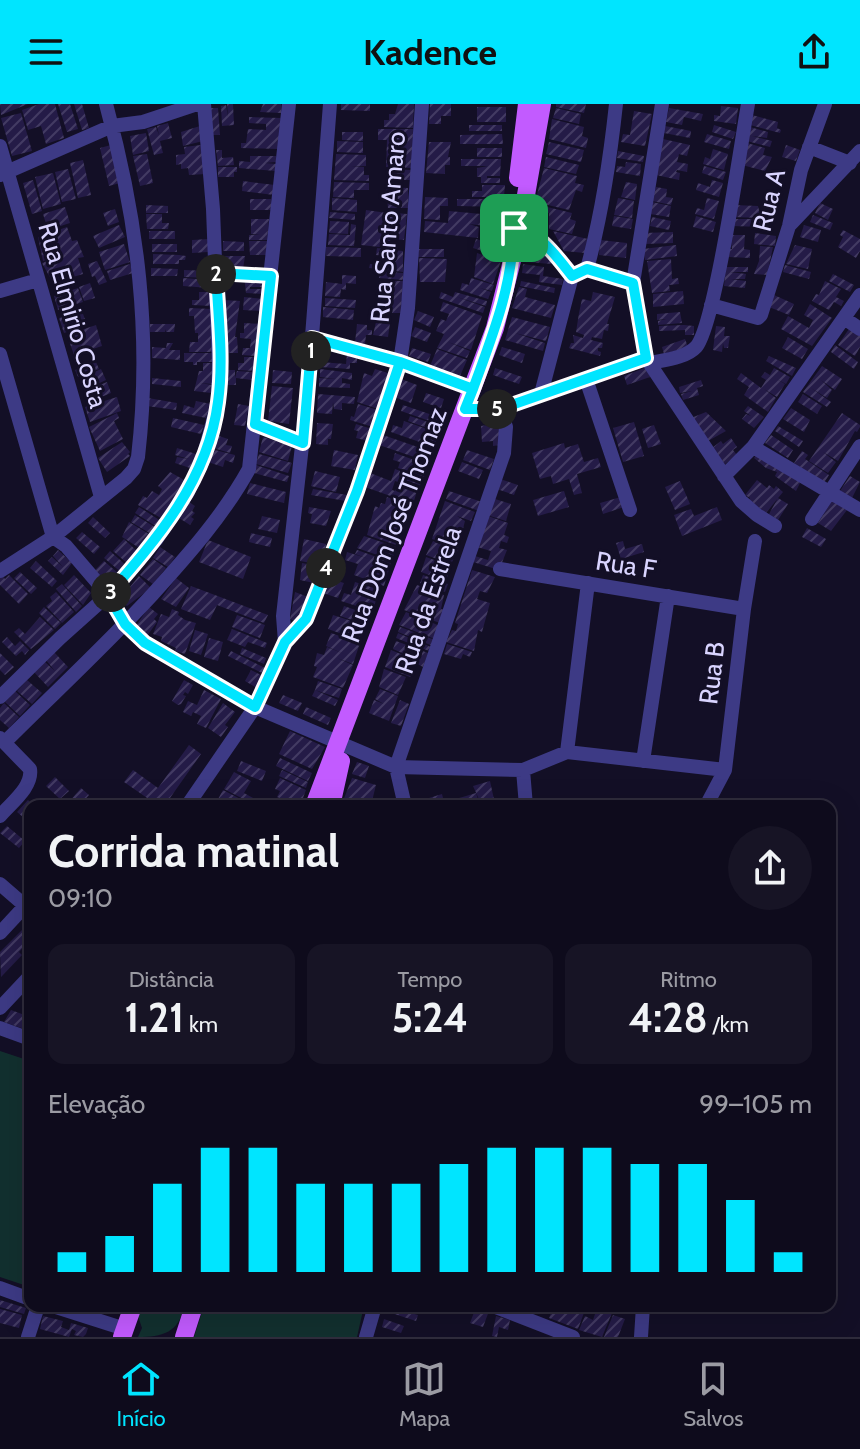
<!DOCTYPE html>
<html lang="pt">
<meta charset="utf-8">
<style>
body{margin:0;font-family:Cabin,sans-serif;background:#171425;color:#f1f3f6;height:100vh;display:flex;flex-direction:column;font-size:30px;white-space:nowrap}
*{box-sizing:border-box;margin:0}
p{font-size:26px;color:#9b9ba3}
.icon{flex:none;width:44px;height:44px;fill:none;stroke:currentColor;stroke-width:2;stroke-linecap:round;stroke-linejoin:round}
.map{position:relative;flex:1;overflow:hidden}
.panel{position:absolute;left:24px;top:696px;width:812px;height:512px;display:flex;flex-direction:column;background:#0e0b1c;border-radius:16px;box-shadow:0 8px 32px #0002,0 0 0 2px #2e2b3b}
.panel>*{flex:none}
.pin{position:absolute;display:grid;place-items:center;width:68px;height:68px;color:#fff;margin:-34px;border-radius:16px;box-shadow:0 4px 12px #0006}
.km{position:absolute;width:40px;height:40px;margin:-20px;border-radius:50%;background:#222;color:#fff;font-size:22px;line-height:40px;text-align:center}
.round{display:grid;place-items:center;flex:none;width:84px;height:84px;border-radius:42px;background:#171425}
.summary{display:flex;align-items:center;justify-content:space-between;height:136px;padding:0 24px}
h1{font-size:44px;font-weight:700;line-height:60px}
.figures{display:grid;grid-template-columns:repeat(3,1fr);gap:12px;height:136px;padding:8px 24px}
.figures div{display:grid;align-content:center;border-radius:16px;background:#171425;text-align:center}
.figures b{font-size:40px;font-weight:700}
.figures small{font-size:22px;font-weight:400}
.figures p{font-size:22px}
.chart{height:224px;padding:16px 24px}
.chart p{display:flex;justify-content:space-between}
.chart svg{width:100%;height:144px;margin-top:8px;stroke:#00e5ff;stroke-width:6}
header{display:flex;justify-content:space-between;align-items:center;height:104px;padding:0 24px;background:#00e5ff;color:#111;font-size:36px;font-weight:700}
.tab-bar{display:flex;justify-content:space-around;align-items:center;height:112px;border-top:2px solid #2e2b3b;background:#0e0b1c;font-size:22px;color:#9b9ba3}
.tab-bar a{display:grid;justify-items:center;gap:4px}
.tab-bar .selected{color:#00e5ff}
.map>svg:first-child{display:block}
.park{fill:#12302f}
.building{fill:url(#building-hatch)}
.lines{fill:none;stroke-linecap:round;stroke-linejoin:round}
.minor{stroke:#3d3a85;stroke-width:14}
.major{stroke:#c25bff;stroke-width:18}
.route-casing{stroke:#fff;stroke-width:16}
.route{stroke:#00e5ff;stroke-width:10}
.labels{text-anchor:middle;stroke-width:6;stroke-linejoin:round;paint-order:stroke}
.street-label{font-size:26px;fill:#d9d4ff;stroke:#130f26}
</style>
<header><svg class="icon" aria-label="menu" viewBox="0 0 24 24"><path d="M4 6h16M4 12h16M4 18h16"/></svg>Kadence<svg class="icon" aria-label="share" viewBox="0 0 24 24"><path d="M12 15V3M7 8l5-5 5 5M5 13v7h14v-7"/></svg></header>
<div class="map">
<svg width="860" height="1233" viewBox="0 0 860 1233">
<defs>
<pattern id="building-hatch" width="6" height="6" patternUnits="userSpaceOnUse" patternTransform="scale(2)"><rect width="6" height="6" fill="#241b47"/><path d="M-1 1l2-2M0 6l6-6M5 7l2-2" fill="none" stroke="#433b63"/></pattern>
</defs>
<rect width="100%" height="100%" fill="#130f26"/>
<!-- park -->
<path class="park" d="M0 947 30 957V1183L0 1173Z
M140 1202H184C179 1229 162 1233 138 1233L142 1224 137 1209Z
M204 1202H364L357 1233H194Z"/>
<!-- building -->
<path class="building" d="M0 0H28L1 11Z
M39 0H55L64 34 46 40 41 22 28 26 22 6Z
M58 0H70L78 25 67 28Z
M74 0H82L89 24 82 26Z
M227 0H233L234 21 222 22 221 2 226 1 228 13Z
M263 0H281V9L260 8Z
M341 0H370V7L341 6Z
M398 0H414L413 24 384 23V16H389V10H395Z
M430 0H451V12H441V20H429Z
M556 0H586L584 9 556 3Z
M721 2 738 4 736 20 714 17V11L720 12Z
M477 3H506V18H477Z
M210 4H218L220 31H212Z
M556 4 581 10 579 20 553 14Z
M669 4 703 10 701 17 684 13 682 21 666 18Z
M634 7 652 10 645 42 621 38 623 30 630 31Z
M21 9 32 47 12 52 1 14Z
M752 11 778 18 777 24 781 26 780 29 750 21Z
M249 13 281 14 278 45 241 44V39H246L248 25 266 26V20L249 19Z
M552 15 584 23 582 32 588 34 586 44 549 35Z
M168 19 172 34 160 37 163 49 154 51 147 25 156 23 159 31 157 22Z
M469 21H502V27H469Z
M714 21 736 28 733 35 712 28Z
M200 22 203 37 183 42 181 28Z
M665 22 691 27 690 34 664 29Z
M750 23 768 28 767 34 752 32 772 37 770 43 747 37Z
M378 25H413L412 64 386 63 387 36H378Z
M342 28H363V37L342 36Z
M146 29 149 47 133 51 130 32Z
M502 30 503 40H460V31Z
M707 30 731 37 729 45 704 38Z
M663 35 690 41 687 52 679 50 677 58 688 60 687 68 677 66 676 68 680 69 679 76 656 71Z
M337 37 363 38V49L337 48Z
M429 38H451L448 53H450V61H445V70L426 69Z
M549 38 584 46 581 58 546 50Z
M747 39 765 44 763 51 772 53 765 67 742 61Z
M111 41 120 79 109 82 100 44Z
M201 41 206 70 189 71 188 64 181 65V60L176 61V51L185 50 184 43Z
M786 41 800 46 796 57 782 53Z
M477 44H502V53H477Z
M713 45 728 50 724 66 703 60 705 53 710 55Z
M216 46H222V54L233 53 234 61 218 62Z
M618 47 644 52 643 58 617 54Z
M147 50 153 79 140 82 133 52Z
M336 50 366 51V62L351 63H364V71H369V77L334 76Z
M250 52H276V58L265 59 277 60 276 67 239 64V57L250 58Z
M546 53 579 61 576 70 544 63Z
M461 55H501L500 72H487V74H500V79H481V73H477V64L488 62H461Z
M83 56 91 91 78 94 70 59Z
M626 58 641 60 640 72 616 68 617 62 625 63Z
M704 62 726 68 723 76 702 69Z
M218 63H237V68H234V73H218Z
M544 64 577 72 575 79 584 81 582 88 576 86 569 106 535 98Z
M68 65 76 95 62 98 55 68Z
M387 65 411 66V76H387Z
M53 69 61 100 43 105 35 73Z
M33 76 42 107 32 110 23 79Z
M712 76 723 79 719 93 696 86 698 79 710 83Z
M243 77 275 81 274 91 242 87Z
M334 78 369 79V86H354V94L333 93Z
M626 78 637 80 635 96 621 93Z
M482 81H505L504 93H472V87H482Z
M386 83 408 84V104H388Z
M656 83 667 85 666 93 673 94 671 101 652 97Z
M425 93 448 94V102H440V116L424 115Z
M332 94 357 96V108L332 106Z
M618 94 634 97 632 114 614 111Z
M707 94 719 97 714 115 695 110 697 104 704 106Z
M250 95H271V106H250Z
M457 95H503V103L457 102Z
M652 98 671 102 669 113 650 110Z
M820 99 833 105 828 116 815 109Z
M146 101 168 102V109H146Z
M539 101 572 109 570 115 576 117 572 130 549 125V109L538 106Z
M734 101 758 102 761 114 733 113Z
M65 103 70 119 48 126 43 110Z
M115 105 119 118 108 122 103 109Z
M366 106 394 110 389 144 361 141Z
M449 107 503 112 502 124 469 120 479 123 478 134 424 128 425 117 448 119Z
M330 108 355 110V116L329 114Z
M396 109 407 110 404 136 392 135Z
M146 110H162V119H169L168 125H147Z
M813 111 833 119 830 126 810 118Z
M614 112 633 115 631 125 612 122Z
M696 112 716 118 713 128 693 123Z
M652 113 671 117 669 126 650 122Z
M251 115H269L267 136H249V131H260L251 130Z
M732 115H762V123L732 122Z
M330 117 349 118 348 130 329 129Z
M351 120 356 121 354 142 328 141 329 130 350 131Z
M119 121 125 133 99 144 93 132Z
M804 121 821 126 818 138 800 133Z
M67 123 72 137 77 136 84 153 78 154 83 170 53 179 42 159 67 150 43 157 38 133Z
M481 123 501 125 500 136 480 134Z
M843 126 860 135V147L856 154 838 143 843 133 840 131Z
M149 127H175V135H149Z
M553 127 588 135 585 149 564 147Z
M673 128V139L645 140 644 129Z
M755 129 776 132 775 142 754 140Z
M730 131H745L744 145 750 146V154L729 153V145H732Z
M209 135 208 148 192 149V136Z
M476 135 501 143 498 152 473 144Z
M600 136 627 139 626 154 599 151Z
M223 137 244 138V147H223Z
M249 137H268L267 151H250Z
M124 140 130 158 105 166 99 148Z
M152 140H177V148H152Z
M676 141 677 152 645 156 643 145Z
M795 141 812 145 808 165 786 160Z
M760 142 773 143 767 171 754 170 759 157Z
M326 143 361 144V153L326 152Z
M377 144 403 147V168L369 164 370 160 383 161 384 152 376 151Z
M419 145H444V153H418Z
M526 145 548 148 552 160 525 158Z
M477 149 501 157 493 180 474 173Z
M153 150 179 151 186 152 185 156H179V160H153Z
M223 152H245L243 165 222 164Z
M419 154 447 155 445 178H420Z
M671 155 672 175 678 174 679 180 669 181 670 187 652 189 647 157Z
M97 157 107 178 99 181 95 172 92 173 88 160Z
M130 160 133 169 110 176 107 167Z
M523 160 544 163 543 172 563 175 562 181 539 178 540 171 522 169Z
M785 161 811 168 809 175 783 168Z
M726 163H748V168H730L746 170 745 175H731L746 177 745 184 724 182Z
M151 164 178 165 177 172H151Z
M184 166 210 167 209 174 184 173Z
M379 167 403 169V176L379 174Z
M833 170 854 181 850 188 829 177Z
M244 171 266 172 265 183H250V185H265V190L246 189Z
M342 171 356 172V180L346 179V186L341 185 340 193 325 192 326 178 342 180Z
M75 173 77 181 55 188 53 181Z
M183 174 211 176 210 184 183 182Z
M471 174 494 181 492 187 480 184 491 188 488 195 460 186 462 179 469 181Z
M383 177H403L401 209H384V201H381Z
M521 177 555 184 554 189 520 182Z
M825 177 841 185 836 193 844 197 841 202 834 198 829 206 812 197 816 190 819 191Z
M90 179 95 194 84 197 79 183Z
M519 183 527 185 525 193 555 201 551 214 512 204Z
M78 184 83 198 58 206 54 192Z
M683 187 684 200 653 203V190Z
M199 188H209L211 202 192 201V196H199Z
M441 188 453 193 455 188 487 197 486 202 457 193 485 203 483 209 439 194Z
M593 188 615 193 607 220H609L608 227 604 226 602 235 592 233 591 236 603 239 602 244H598V247L601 248 600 252 569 244 571 239H574L573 231 583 234 584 231 576 228 579 209 582 195 591 197Z
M774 191 794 200 789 211 769 203Z
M244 193 263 195 262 207 243 206Z
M325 194 356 196 355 204 325 202Z
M224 196 240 197 235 233H237L238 249H224Z
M443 198 482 212 471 246 448 238 470 247 467 254 437 244 444 230 436 227 441 215 446 217 449 210 440 207Z
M810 200 832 214 812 242 781 225 788 212 809 224 813 216 804 211Z
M323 203 354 206 353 216 323 213Z
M189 204 212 205V248H189L190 238H198V229H195L194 212H189Z
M82 207 87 221 64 229 59 214Z
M418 207 434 213 430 223 414 216Z
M680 208 682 219 658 221V217L666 215 657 216V210Z
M512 213 550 223 546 237 515 229 545 239 543 247 505 236Z
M376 218 390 219 388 233 373 231Z
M244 219 261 220 255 252 242 251 243 244H250L251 235 240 234V229H244Z
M150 220H175L174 228H166L165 225V228H150Z
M357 220 367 221V226H372V231H366L365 240 355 239Z
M96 221 102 242 74 251 67 231Z
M684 221 694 222V231H685V226L659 227V222Z
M716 222 725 223 724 232H730L728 244H724L723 239 722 248 713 246Z
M851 222 860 228V243L855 252 838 241Z
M415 223 431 229 427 238 411 232Z
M788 233 808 245 802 255 782 244Z
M685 235 688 243 664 250 662 243Z
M167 239H173L169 246H180V256L152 254V243L166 244Z
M835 241 858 258 854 265 831 248Z
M502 243 525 250 522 259 499 251Z
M412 244 431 250 428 258 409 252Z
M437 245 467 256 460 272 430 262Z
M184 249H212V258H197V261H193V258H184Z
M347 250H357V259H350V265L320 263V258L346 260Z
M769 252 796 264 792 272 766 257Z
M244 253H255L254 267 238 266V259H244Z
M96 258 99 265 78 273 75 266Z
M203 259H213L212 280 200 279 212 281 211 289 194 287 199 267H203Z
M822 262 842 275 835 286 821 276 832 286 827 294 811 284 831 298 827 303 803 288Z
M647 263 650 273 627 281 624 272Z
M495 264 522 273 519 280 493 271Z
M774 264 790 273 786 280 776 275 785 280 777 293 764 285 776 294 768 308 744 291 749 283 737 275 741 269 761 284 766 276 761 273 765 268 770 271Z
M101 265 106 276 91 283 86 272Z
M320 265 352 269V276L342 274V279L350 280V284L319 283V274L336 275 320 273Z
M375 265 388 269 378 305 357 298 364 269 372 272Z
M225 266H235V274L237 267 252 268V276L236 274V281H225Z
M273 266 292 268 291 280 272 279Z
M152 274 181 277V283L152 280Z
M401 275 417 281 411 299 394 293Z
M701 276 703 282 697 284 699 291 683 296 681 290 692 287 680 289 679 283Z
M107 278 111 289 89 298 85 287Z
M272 282 293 284 289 320 268 317Z
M426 289 444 295 441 304 423 298Z
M318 290 355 293 354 300 342 299V306L334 305 333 298 332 310 317 309Z
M803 290 822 302 817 310 798 298Z
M117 293 121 307 90 318 85 303Z
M148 294 177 299 176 306 147 302Z
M196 297 211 300 206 314 182 309 184 301 194 304Z
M238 300 249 302 245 322 234 321Z
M358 300 378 306 373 323 350 316 351 312 354 313Z
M403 301 444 315 441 321 401 307Z
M748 302 764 313 754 324 742 315 746 310 751 312 744 307Z
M791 304 810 316 804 328 783 315Z
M706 308 726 327 708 337 691 314Z
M117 309 119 314 114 317 123 335 100 347 89 323Z
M842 309 860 321V323L857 328 855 327 838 357 823 348 836 358 828 369 809 357Z
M410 312 440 322 438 328 408 317Z
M173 314 204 321 201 330 171 323Z
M404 317 439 329 434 343 391 328 393 321 402 324Z
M634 318 644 352 623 358 613 324Z
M317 319 333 320 331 335H328V341L316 340Z
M499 319 500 341 493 342V337L482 338 481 322Z
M356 320 372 325 368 337 356 334 358 327 354 326Z
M654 321 661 340 648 344 642 325Z
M778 322 803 337 799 343 775 327Z
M216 331 228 335 226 341 232 342 230 349 213 344Z
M383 331 432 348 429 358 379 341Z
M771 331 793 346 788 354 765 339Z
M263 333 292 342 288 357 259 348Z
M731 334 737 343 733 346 737 351 725 360 712 344 721 337 723 340Z
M122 338 130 348 128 350 130 352 107 368 98 354Z
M564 339 565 344 578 340 584 358 598 354 601 363 577 370 582 389 574 391 569 375 553 380 551 372 540 375 532 349Z
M177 344 196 350 193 365 175 359 177 353 189 355 175 351Z
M211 345 235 351 233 359 225 356 223 363 208 358Z
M334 346 358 351 355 366 331 362Z
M467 346 494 355 490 366 463 356Z
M802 347 808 351 805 355 829 371 824 379 794 359Z
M758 348 801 377 796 387 775 372 777 368 766 364 754 354Z
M395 349 428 361 424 373 398 364 400 358 393 356Z
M259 350 292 359 288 369 256 360Z
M462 358 483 366 479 375 458 367Z
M256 361 289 372 287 378 254 369Z
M395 365 422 375 419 385 395 377 392 386 395 387 398 380 417 387 413 400 365 383 370 369 391 377Z
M315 367 340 373 336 388 311 382Z
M170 368 186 377 161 414 138 401 143 392 147 394 152 387 159 391 162 385 158 382Z
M850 372 860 378 852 394 840 387Z
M500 375 518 381 514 391 497 385Z
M757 376 767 384 769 381 774 385 776 382 783 388 766 409 749 396 750 394 745 391Z
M680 377 690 400 675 406 665 383Z
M250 379 286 388 284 399 247 390Z
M313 385 347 391 346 397 311 391Z
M449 387 482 398 479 407 446 395Z
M564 387 569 403 538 412 533 396Z
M387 393 412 402 396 441 367 431 375 402 379 404 381 399 385 400Z
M621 393 624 403 603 410 600 399Z
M778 394 788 400 778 416 769 410Z
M495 395 511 400 506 417 487 411Z
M445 397 475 408 471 417 457 412 465 417 458 444 432 435Z
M832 397 847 406 831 427 818 419Z
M189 398 195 402 192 407 195 409 191 413 194 415 190 421 179 414Z
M139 403 161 417 157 423 135 409Z
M309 403 331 407 326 422 310 419 312 410 308 409Z
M717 403 722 416 682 432 674 411 691 405 694 412Z
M135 411 155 423 151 430 131 418Z
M262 412 280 416 277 429 258 425Z
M488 412 508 419 504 431 509 433 507 439 501 437 499 444 507 446 499 466 473 458 475 452 488 456 491 447 477 443Z
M93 413 110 429 105 434 88 419Z
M129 418 149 430 141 445 122 433Z
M807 424 826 435 821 443 802 433Z
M82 428 100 443 94 450 76 434Z
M251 429 272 434 270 443 249 438Z
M364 432 396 443 392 456 357 444Z
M124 435 139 449 128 460 113 447Z
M304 435 326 440 324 454 319 453 317 460 300 457Z
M208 436 251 453 243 475 199 458Z
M433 437 458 446 451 460 426 451Z
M623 437 625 445 642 440 644 448 621 455 616 439Z
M160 443 175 453 168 463 153 454Z
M58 446 72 459 63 471 48 457 52 453 63 463 53 452Z
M357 446 391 458 384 482 354 471 358 460 345 456 347 448 369 455 355 450Z
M110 447 128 463 122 469 104 454Z
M426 453 451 462 446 477 421 468Z
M153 455 166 464 153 480 140 471Z
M36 457 57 477 52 483 30 464Z
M104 457 119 470 108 481 93 468Z
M302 459 318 462 314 479 300 476Z
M472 466 495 473 487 489 480 487 477 495 490 499 482 528 478 526 474 547 446 538 452 526 456 527 458 520 455 519Z
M20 468 37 484 31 490 14 474Z
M0 469 5 475 9 471 28 490 19 500 0 481Z
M74 471 91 489 83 501 64 481Z
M423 471 448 480 445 488 420 479Z
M139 472 151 484 127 502 120 495Z
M176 474 189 484 176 503 161 495Z
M328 474 344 479 338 494 323 489Z
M355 478 380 486 372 507 341 497 344 489 351 491Z
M62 480 82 502 76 508 56 485Z
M417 481 444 491 441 505 445 506 440 519 404 506Z
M191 482 268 511 264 519 217 501 210 516 181 505Z
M56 488 74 508 62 519 46 502 52 497 50 493Z
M295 488 308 493 298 518 290 515Z
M344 502 370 511 367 521 340 512Z
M44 503 61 519 55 525 39 509Z
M149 503 158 510 154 515 157 518 147 532 135 523Z
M172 505 179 508 178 511 185 516 196 519 185 550 175 547 176 544 161 537 162 533 153 530 161 510 169 513Z
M406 508 440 522 435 535 399 521Z
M237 511 265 521 260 534 232 523Z
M333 511 364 521 359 536 328 525Z
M40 513 54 526 31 545 14 528 19 524 25 530Z
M400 523 435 536 433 542 398 528Z
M232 525 267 539 265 544 248 538 245 543 227 536Z
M195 526 208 530 201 551 189 547Z
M331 529 360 539 353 560 337 554 353 561 343 584 313 573 317 563 314 562 317 549 324 551 327 543 344 550 326 542Z
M398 529 431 543 429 547 396 534Z
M7 533 15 542 20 537 29 546 25 551 22 547 16 552 2 538Z
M209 534 223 538 218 557 204 553Z
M396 537 428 549 423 563 410 556 411 553 393 545Z
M447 540 472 548 470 553 463 550 461 555 444 550Z
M242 544 266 554 264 560 240 550Z
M391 546 408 553 405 562 414 565 410 573 385 563Z
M231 547 265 564 262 569 228 552Z
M54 548 68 563 48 583 33 567 45 558 55 567 45 555Z
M0 549 14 563 5 571 0 566Z
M384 565 406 573 398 591 379 583Z
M251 566 263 572 257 584 245 577Z
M27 576 42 589 32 600 17 587Z
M184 576 193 581 188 590 185 588 183 591 186 592 181 600 178 601 172 597Z
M318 577 342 585 339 594 315 586Z
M380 585 398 592 389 617 369 609 374 596 384 600 375 595Z
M204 586 221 595 206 624 197 620 201 612 193 608 191 612 183 608 188 597 197 601Z
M315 586 338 596 335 602 312 592Z
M15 587 30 601 20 612 5 598Z
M283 591 302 599 298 607 279 599Z
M400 596 409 600 401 622 391 619Z
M4 599 19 613 9 624 0 616V604Z
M223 599 235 608 225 621 228 623 221 633 208 624Z
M306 603 331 614 328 621 303 610Z
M290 627 325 643 312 665 279 650Z
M189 641 201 650 170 694 175 697 172 701 167 698 164 702H145L150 696 124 678 133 666 158 684Z
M280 654 312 669 308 677 276 662Z
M241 657 266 667 262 677 237 667Z
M357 658 369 662 365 674 352 670Z
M282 666 308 678 306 684 279 672Z
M234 668 251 677 244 689 253 694 251 699 224 685Z
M55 673 69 687 60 695 46 682Z
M280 674 306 686 300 702 277 693 280 687 275 685Z
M352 674 376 681 372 697 386 702H360L343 697Z
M490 677 495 700 482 702 473 682Z
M81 684 89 691 79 702H70L68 699Z
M223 686 254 702H226L217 697Z
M476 689 480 702H447L446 698Z
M442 690 445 702H418L416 698Z
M28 696 34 702H30V719L17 708Z
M7 722 25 737 19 744 0 729Z
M24 824 30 830V836L19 848 22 851 1 873 0 848Z
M11 906 30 913V927L4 918Z
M0 1196 26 1204 24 1210 0 1203Z
M386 1202 418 1211 416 1217 385 1207Z
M554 1202 572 1205 576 1202 585 1206 578 1225 549 1214Z
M476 1203 489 1207 483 1223 470 1219Z
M597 1204 612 1209 602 1233 579 1226 585 1212 593 1216Z
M0 1205 22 1211 19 1224 0 1219Z
M613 1211 625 1215 618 1233H604Z
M43 1212 63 1217 61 1223 69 1226 71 1219 88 1224 86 1230 83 1233 74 1231 76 1227 72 1225 69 1233 40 1225Z
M496 1212 510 1216 508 1226 499 1223 497 1233 492 1232Z
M384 1215 404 1222 401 1229 382 1223Z"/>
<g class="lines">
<!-- minor -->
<path class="minor" d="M662 0 633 179 646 254 741 397 757 411 775 422
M0 42 101 393
M809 43 850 59
M0 71 112 22 143 18 197 0
M789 122 860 47
M514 124C539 127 557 153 572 172
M587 165 633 179
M216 169 271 172
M572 172 587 165C602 110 610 56 616 0
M0 187 38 176
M711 201 758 214 761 211 789 122 801 66 825 0
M844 214 860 225
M312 234 400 258 473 285
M0 250 53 433
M650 259C664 256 686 254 696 243 715 222 741 39 748 0
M586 275 630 406
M541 290 572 172
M465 305H500L646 254
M255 320 303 339
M753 343 860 406
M724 372 753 343 860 191
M812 415 860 342
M53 433 66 442 108 491 125 520 145 539 255 603 396 663 523 666 567 648 725 666
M500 465 744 505
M0 467 53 433 126 374 134 365 138 353C152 232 138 117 106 0
M285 538 283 512 307 297 330 0
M0 593 60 534 108 491 156 436 188 388 202 358 218 298 219 261 213 105 204 0
M5 638C54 589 105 542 152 491 188 451 223 412 249 365L289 0
M567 648 588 479
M643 657 668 492
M523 666 526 702
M187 702 255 603 285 538 306 515 357 387 380 320 400 258 408 204 422 0
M405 702 396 663 504 349 506 323 500 305
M706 702 725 666 744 505 755 437
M0 712C11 699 33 683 30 665L0 634
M0 780 30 806
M0 829 25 802
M0 904 30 872
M0 924 30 935
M0 1184 30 1195
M53 1202 125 1225
M493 1202 573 1233
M28 1233 38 1202
M366 1233 375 1202
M641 1233 643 1202"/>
<!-- major -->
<path class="major" d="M518 74 527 0
M314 702 495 224 520 125 542 0
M331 702 341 657
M122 1233 133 1202
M184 1233 194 1202"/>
</g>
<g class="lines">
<!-- route casing -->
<g class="route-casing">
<path id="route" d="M514 124C512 184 493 230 473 285L400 258 312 234 303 339 255 320 271 172 216 169C218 211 224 256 218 298 208 376 157 435 108 491L125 520 145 539 255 603 285 538 306 515 357 387 400 258 473 285 465 305H500L646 254 633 179 587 165 572 172C557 153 539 127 514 124"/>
</g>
<!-- route -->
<use href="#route" class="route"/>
</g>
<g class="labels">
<!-- street labels -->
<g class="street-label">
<text transform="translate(769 96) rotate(-76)" y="9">Rua A</text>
<text transform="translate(388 123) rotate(-85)" y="9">Rua Santo Amaro</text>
<text transform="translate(73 211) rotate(74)" y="9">Rua Elmirio Costa</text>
<text transform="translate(394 421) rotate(-69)" y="9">Rua Dom José Thomaz</text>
<text transform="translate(626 461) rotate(9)" y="9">Rua F</text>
<text transform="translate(428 496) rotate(-71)" y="9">Rua da Estrela</text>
<text transform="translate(712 569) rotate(-83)" y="9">Rua B</text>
</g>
</g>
</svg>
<div class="pin" style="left:514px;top:124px;background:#1e9e55"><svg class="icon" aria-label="arrive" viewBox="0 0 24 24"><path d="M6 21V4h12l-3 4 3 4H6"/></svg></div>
<b class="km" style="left:311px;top:247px">1</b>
<b class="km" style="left:216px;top:170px">2</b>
<b class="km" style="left:111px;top:488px">3</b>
<b class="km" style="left:326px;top:464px">4</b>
<b class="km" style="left:497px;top:305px">5</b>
<section class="panel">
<div class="summary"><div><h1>Corrida matinal</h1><p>09:10</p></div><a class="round"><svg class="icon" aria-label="share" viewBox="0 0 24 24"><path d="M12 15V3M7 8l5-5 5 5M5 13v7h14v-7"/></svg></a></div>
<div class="figures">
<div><p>Distância</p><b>1.21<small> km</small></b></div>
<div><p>Tempo</p><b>5:24</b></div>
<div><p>Ritmo</p><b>4:28<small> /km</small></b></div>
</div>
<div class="chart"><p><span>Elevação</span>99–105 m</p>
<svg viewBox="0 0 160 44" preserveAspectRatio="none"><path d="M5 44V38M15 44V33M25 44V17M35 44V6M45 44V6M55 44V17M65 44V17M75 44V17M85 44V11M95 44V6M105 44V6M115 44V6M125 44V11M135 44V11M145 44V22M155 44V38"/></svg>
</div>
</section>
</div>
<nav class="tab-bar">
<a class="selected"><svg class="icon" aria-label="home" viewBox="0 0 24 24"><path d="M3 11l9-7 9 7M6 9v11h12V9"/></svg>Início</a>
<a><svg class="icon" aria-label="map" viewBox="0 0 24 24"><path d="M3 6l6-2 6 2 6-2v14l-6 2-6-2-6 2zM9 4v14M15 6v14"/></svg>Mapa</a>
<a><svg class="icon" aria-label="saved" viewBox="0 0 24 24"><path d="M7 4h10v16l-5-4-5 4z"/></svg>Salvos</a>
</nav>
